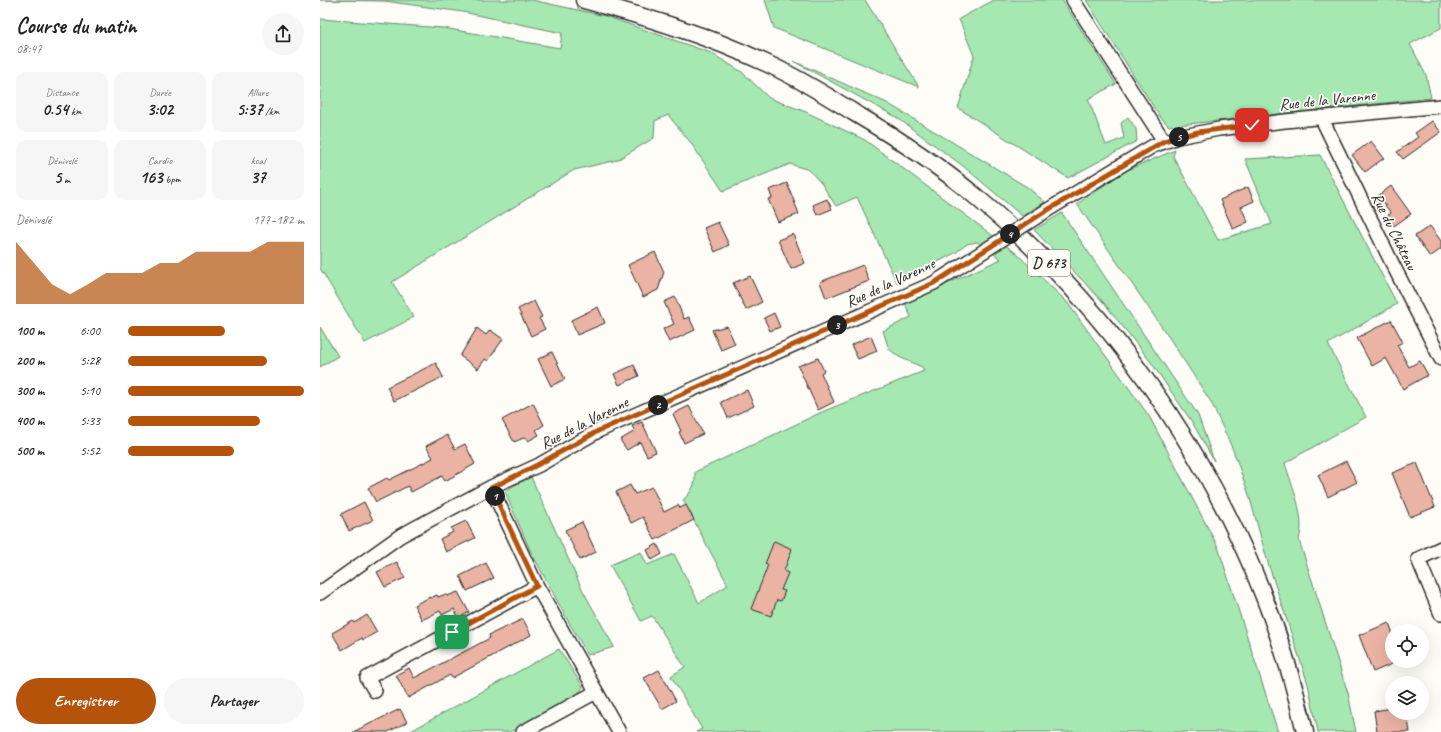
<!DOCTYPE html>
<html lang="fr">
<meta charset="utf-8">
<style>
body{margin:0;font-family:Caveat,sans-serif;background:#f6f6f6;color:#222;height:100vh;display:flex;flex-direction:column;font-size:15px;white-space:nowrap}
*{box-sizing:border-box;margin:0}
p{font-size:13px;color:#767676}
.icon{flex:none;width:22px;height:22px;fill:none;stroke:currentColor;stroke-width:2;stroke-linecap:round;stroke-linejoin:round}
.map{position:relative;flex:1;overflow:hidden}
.sheet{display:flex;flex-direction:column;background:#fff;width:320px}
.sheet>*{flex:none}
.controls{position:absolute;left:1065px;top:624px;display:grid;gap:8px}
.controls a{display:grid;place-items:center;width:44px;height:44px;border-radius:50%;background:#fff;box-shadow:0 4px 16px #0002;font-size:20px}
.pin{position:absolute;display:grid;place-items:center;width:34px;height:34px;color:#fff;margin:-17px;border-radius:8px;box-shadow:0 2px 6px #0006}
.km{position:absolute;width:20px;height:20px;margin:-10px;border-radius:50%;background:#222;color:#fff;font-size:11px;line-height:20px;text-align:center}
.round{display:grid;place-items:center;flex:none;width:42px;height:42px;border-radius:21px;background:#f6f6f6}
.headline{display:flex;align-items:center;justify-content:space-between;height:68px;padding:0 16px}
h1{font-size:22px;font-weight:700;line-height:30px}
.metrics{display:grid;grid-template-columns:repeat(3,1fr);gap:6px;height:68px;padding:4px 16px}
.metrics div{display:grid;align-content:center;border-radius:10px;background:#f6f6f6;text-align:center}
.metrics b{font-size:17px;font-weight:700}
.metrics small{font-size:11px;font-weight:400}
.metrics p{font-size:11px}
.chart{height:112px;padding:8px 16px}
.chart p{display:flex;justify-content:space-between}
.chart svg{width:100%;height:72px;margin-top:4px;fill:#b45309;opacity:.7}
.primary-button{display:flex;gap:8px;margin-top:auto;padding:8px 16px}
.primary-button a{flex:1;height:46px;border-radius:24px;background:#b45309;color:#fff;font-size:16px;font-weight:700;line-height:46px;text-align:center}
.primary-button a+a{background:#f6f6f6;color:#222}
ul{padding:0 16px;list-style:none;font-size:13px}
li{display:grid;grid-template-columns:64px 48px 1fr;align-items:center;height:30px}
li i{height:10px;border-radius:5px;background:#b45309}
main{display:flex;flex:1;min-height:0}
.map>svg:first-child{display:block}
.green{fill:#a5e8b2;stroke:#688a6e}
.building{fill:#ebb3a4;stroke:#2b2b2b}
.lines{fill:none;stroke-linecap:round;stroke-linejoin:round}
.minor-casing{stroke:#2b2b2b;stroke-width:16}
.major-casing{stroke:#2b2b2b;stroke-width:19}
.minor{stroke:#fdfcf7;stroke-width:13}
.major{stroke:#fdfcf7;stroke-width:16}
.minor-bridge-casing{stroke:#2b2b2b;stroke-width:16;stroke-linecap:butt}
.minor-bridge{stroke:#fdfcf7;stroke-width:13}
.route-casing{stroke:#fff;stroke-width:8}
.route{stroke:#b45309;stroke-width:5}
.labels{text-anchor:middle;stroke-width:3.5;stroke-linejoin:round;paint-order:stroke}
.shield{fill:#fdfcf7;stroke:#6a6a68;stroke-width:1}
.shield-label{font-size:15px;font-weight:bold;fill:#2b2b2b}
.street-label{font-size:16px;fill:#2b2b2b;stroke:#fdfcf7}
</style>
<main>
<section class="sheet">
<div class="headline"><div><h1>Course du matin</h1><p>08:47</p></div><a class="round"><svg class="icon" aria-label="share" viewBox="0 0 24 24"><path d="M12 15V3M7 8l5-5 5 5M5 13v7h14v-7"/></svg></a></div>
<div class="metrics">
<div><p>Distance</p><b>0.54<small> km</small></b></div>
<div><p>Durée</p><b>3:02</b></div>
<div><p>Allure</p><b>5:37<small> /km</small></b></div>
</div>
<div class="metrics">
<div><p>Dénivelé</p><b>5<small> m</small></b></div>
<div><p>Cardio</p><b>163<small> bpm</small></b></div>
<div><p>kcal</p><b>37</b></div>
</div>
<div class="chart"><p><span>Dénivelé</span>177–182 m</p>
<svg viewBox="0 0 160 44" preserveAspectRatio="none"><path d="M0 44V6L10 19L20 32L30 38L40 32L50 25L60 25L70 25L80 19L90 19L100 12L110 12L120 12L130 12L140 6L150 6L160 6V44z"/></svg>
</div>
<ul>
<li><b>100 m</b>6:00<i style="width:55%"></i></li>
<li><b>200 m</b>5:28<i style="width:79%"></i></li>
<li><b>300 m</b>5:10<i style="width:100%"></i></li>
<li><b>400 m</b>5:33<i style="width:75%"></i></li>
<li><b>500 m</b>5:52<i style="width:60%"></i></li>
</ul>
<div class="primary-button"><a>Enregistrer</a><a>Partager</a></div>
</section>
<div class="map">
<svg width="1121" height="732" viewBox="0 0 1121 732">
<rect width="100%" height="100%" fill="#fdfcf7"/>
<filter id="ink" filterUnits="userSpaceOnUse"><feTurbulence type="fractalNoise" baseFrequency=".025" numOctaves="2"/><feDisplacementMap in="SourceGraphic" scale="8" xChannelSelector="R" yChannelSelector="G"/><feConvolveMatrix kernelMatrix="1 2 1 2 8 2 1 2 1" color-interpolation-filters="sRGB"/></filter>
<g filter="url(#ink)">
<!-- green -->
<path class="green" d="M0 0H212L285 16 391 53 422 72 449 98 486 112 545 140 696 253 747 302 829 416 898 547 958 732H376L382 729 351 676 365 667 332 616 321 621 290 565 321 552 327 565 354 554 379 603 408 585 363 500C372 492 376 484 375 472L504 411 604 371 602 367 579 357 569 349 563 331 591 317 585 303 681 259 657 242 647 244 635 253 577 283 537 197 516 206 501 183 489 170 470 164 403 191 371 143 348 115 335 121 334 138 297 160 254 170 72 282 94 317 45 343 0 268V19L123 28 240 48 242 33 143 12 64 1Z
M445 0H545L599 87 454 28Z
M674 0H742L796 84 768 99 786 145 804 138 801 123 808 117 816 129 817 141 748 178 638 108 654 56 639 19Z
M766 0H1121V28L1090 44 1106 75 1111 98 849 126 840 117Z
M473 61 567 103 707 187 725 202 702 216 643 166 576 117Z
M855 150 853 156 898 240 952 224 925 159 1000 155 1077 304 1008 344 1046 417 965 463C972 488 986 515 979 540L1028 693 1036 732H998L988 684 948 563 929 495 913 450 891 402 848 336 757 204 805 171Z
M742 213 878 415 894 461 872 422 830 361 784 303 714 230Z
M0 327 18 356 0 367Z
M211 477 262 589 294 647 268 655 248 621 210 550 185 492 193 486Z
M239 649 263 687 256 697 190 732H89Z"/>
<!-- building -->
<path class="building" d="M1112 121 1121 132 1083 159 1077 152 1098 137 1095 133Z
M1051 141 1064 158 1045 172 1032 155Z
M467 183 479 214 458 222 448 199 452 198 449 190Z
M1071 186 1091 214 1074 226 1067 216 1071 213 1058 196Z
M928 187 934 201 921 207 928 222 913 229 900 200Z
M507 199 512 209 497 215 493 205Z
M398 222 409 245 395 252 384 228Z
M1110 226 1121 241V249L1110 257 1095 236Z
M473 234 485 263 471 269 458 240Z
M335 252 344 272 338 290 323 297 308 265Z
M543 265 549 281 506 298 500 282Z
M430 276 442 302 426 310 413 283Z
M355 297 364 319 369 317 375 330 349 342 343 329 354 324 344 302Z
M214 301 222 317 219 318 225 329 211 336 198 309Z
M278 307 285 323 257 335 251 320Z
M454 313 460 327 450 331 444 318Z
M1071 320 1083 342 1077 345 1089 367 1100 361 1108 375 1083 389 1066 358 1052 366 1037 338Z
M407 326 415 344 401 350 392 330Z
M157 328 166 335 170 330 183 339 168 361 165 359 158 369 140 356Z
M551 336 557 351 538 359 531 345Z
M232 352 245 379 231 386 218 359Z
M498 358 504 371 501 373 514 402 498 410 478 366Z
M116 363 123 377 74 401 67 387Z
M314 365 319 376 299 385 294 374Z
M427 390 434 406 408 418 401 402Z
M213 403 224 425 216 430 219 435 208 441 206 437 194 442 182 420Z
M369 406 383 434 364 443 359 432 361 431 353 414Z
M322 422 336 452 327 456 320 442 307 450 300 440 315 431 312 426Z
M127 435 135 449 145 444 155 464 125 481 122 476 91 492 88 486 56 502 48 488 67 478 69 480 113 458 106 446Z
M1026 461 1037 482 1008 497 998 475Z
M1097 463 1115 507 1090 517 1072 473Z
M310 485 315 494 332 487 344 512 358 505 360 508 366 505 374 520 335 540 323 517 311 523 296 492Z
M44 502 53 520 29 531 21 514Z
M146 521 155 538 126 552 120 539 133 532 131 528Z
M262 522 276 552 260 560 245 530Z
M454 541 472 549 464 571 468 573 461 590 465 591 461 601 457 600 451 616 431 609 448 565 445 564Z
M337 544 342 554 332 560 327 550Z
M77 562 85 578 65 587 57 572Z
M166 563 174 578 147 591 140 576Z
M138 592 149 612 139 618 134 609 122 615 120 611 102 620 94 605 110 597V598L117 595 118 597 126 594 127 596Z
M47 615 57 632 43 640 42 638 22 650 12 633 33 621 34 623Z
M203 619 211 635 132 678 130 675 88 698 76 675 89 668 94 678 170 638 169 635Z
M1069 623 1072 631V664L1053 672 1039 635Z
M339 670 356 701 342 709 324 678Z
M1072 708V713H1087L1090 732H1057L1054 711Z
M80 709 87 722 68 732H33Z"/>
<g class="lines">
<!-- minor casing -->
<g class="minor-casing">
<path id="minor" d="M753 0 844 141
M1001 117 1072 263 1121 359
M726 211 833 146 858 137 899 129 965 121 1121 106
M171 487 217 586 299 732
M1121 548 1098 559 1121 614
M0 593 80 536 171 487 219 465 278 431 614 283 664 251
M55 691 47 678 217 586
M203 732 276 692"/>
</g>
<!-- major casing -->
<g class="major-casing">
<path id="major" d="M264 0C327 17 389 36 448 64 478 78 506 95 533 112 575 137 617 164 654 195 818 331 939 524 985 732"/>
</g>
<!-- minor -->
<use href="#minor" class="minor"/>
<!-- major -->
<use href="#major" class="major"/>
<!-- minor-bridge casing -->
<g class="minor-bridge-casing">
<path id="minor-bridge" d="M664 251 726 211"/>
</g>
<!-- minor-bridge -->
<use href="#minor-bridge" class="minor-bridge"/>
</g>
</g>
<g class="lines" filter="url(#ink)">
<!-- route casing -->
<g class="route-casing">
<path id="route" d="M132 632 217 586 171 488 219 464 278 431 614 283 726 211 844 141 878 132 932 125"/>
</g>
<!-- route -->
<use href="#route" class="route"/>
</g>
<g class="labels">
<!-- shield labels -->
<rect class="shield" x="708" y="250" width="42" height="26" rx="3"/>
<g class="shield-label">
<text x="729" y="268">D 673</text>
</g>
<!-- street labels -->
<g class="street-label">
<text transform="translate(1007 99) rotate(-6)" y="6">Rue de la Varenne</text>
<text transform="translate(1075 231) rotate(64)" y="6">Rue du Château</text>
<text transform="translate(570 282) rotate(-25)" y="6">Rue de la Varenne</text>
<text transform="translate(264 422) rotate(-27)" y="6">Rue de la Varenne</text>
</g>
</g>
</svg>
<div class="controls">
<a><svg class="icon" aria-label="locate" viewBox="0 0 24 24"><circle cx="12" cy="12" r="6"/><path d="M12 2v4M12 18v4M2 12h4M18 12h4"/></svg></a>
<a><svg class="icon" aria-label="layers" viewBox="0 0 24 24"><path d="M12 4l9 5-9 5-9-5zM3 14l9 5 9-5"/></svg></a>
</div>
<div class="pin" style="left:132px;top:632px;background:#1e9e55"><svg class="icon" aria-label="arrive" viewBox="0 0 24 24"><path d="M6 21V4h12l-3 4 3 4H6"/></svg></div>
<div class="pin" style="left:932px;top:125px;background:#d93025"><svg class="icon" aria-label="check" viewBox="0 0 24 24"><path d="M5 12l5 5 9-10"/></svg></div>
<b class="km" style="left:175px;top:496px">1</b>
<b class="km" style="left:338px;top:405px">2</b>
<b class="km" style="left:517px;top:325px">3</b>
<b class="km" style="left:690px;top:234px">4</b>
<b class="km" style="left:859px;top:137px">5</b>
</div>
</main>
